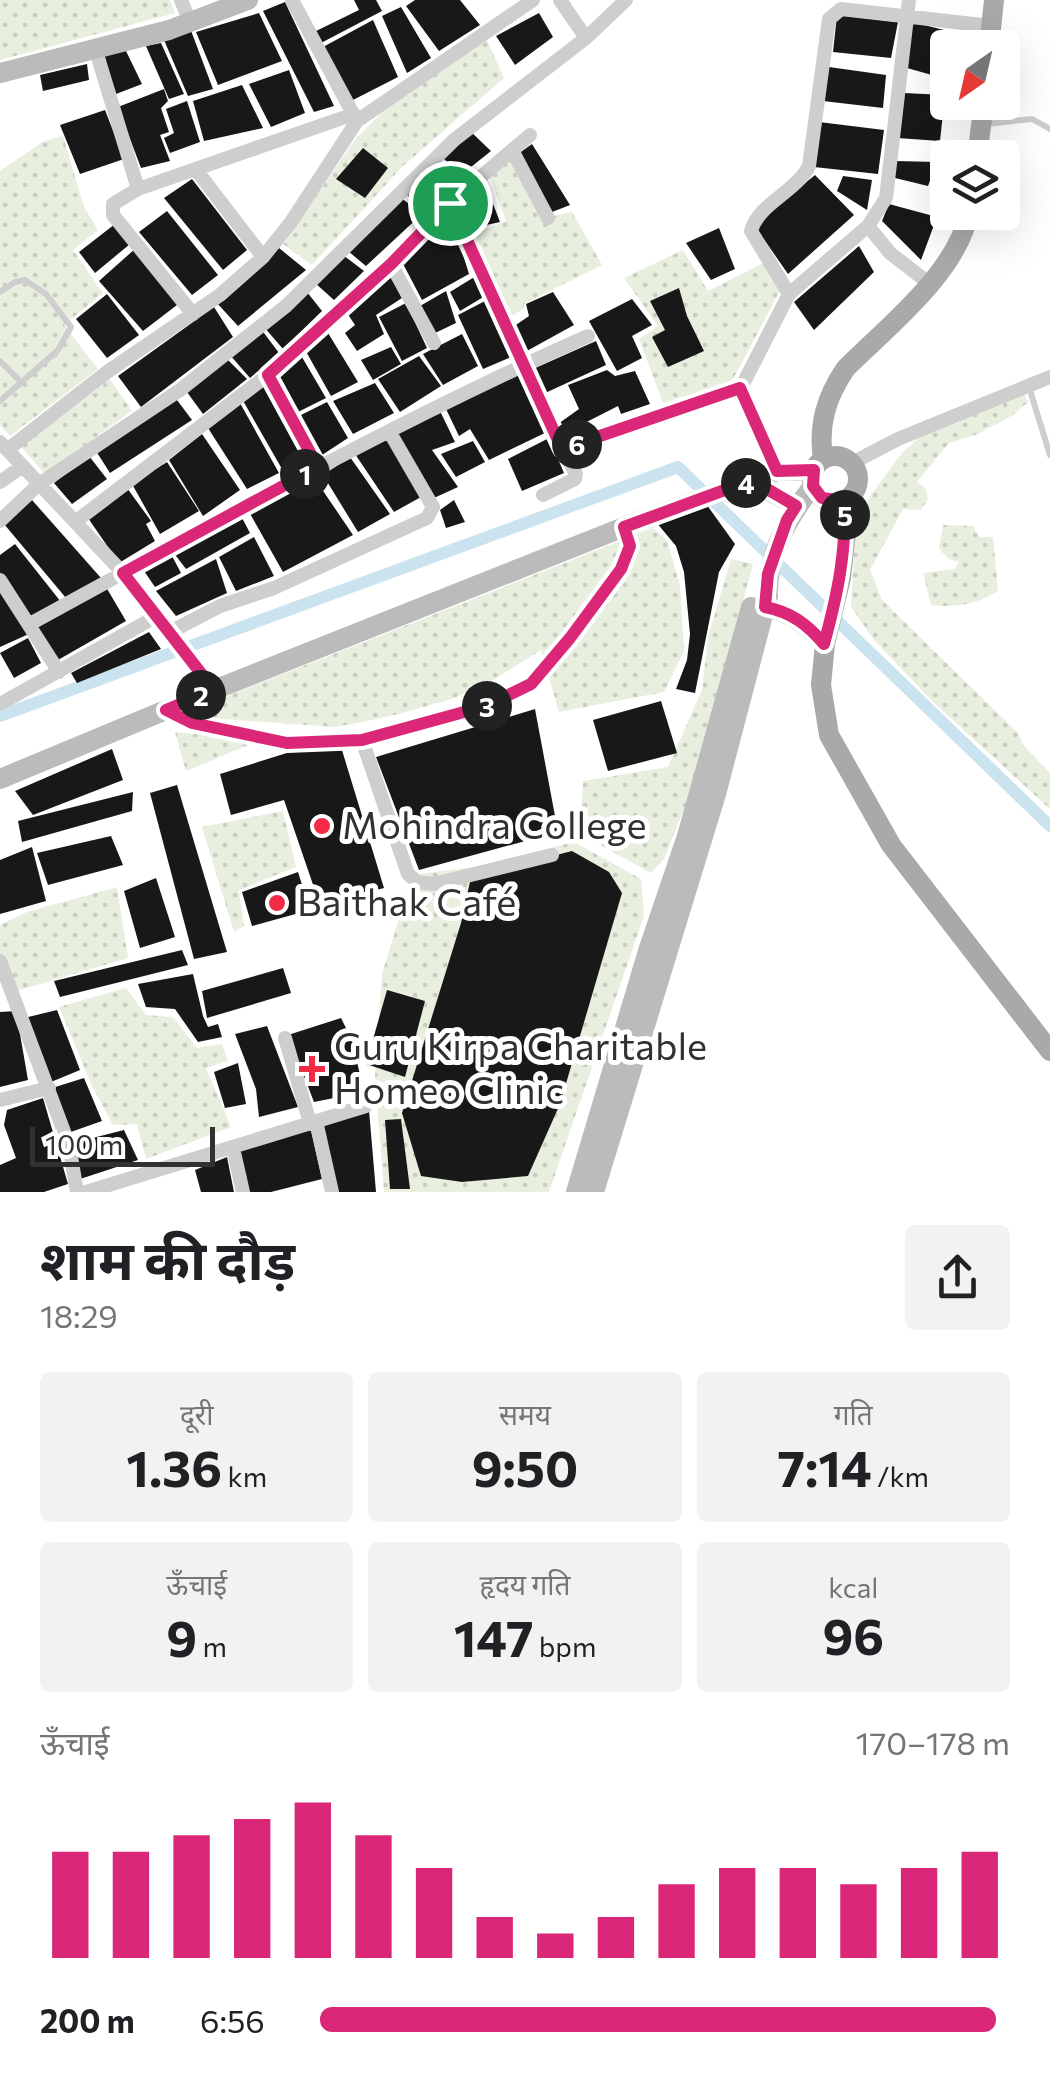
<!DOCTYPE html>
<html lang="hi">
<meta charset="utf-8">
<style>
body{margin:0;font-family:Commissioner,"Noto Sans Devanagari",sans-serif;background:#f2f2f2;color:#202124;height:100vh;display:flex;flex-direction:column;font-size:38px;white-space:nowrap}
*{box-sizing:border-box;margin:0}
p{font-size:32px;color:#757577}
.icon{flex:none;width:55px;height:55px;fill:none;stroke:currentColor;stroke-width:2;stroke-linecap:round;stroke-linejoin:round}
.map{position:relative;height:1192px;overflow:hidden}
.sheet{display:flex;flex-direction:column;background:#fff;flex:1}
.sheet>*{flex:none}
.needle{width:65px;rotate:214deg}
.fabs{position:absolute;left:930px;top:30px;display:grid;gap:20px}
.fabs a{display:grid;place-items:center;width:90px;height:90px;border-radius:10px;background:#fff;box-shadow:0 10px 40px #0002;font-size:50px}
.scale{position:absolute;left:30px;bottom:25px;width:185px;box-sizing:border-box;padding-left:10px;border:5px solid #313131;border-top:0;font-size:28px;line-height:35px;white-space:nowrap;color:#313131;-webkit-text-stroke:8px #fff;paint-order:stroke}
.pin{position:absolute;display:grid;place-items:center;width:85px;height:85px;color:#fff;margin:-42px;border:5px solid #fff;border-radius:50%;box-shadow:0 2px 10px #0007}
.km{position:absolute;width:50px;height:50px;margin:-25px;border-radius:50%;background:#222;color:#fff;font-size:28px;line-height:50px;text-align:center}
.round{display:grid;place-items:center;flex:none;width:105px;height:105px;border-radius:10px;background:#f2f2f2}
.overview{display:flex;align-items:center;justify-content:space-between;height:170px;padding:0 40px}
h1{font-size:55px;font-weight:700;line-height:75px}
.figures{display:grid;grid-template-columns:repeat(3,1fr);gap:15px;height:170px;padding:10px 40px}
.figures div{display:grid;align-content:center;border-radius:10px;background:#f2f2f2;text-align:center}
.figures b{font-size:50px;font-weight:700}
.figures small{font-size:28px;font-weight:400}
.figures p{font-size:28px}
.chart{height:280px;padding:20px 40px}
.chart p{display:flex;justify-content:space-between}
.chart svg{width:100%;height:180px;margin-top:10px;stroke:#db2777;stroke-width:6}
ul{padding:0 40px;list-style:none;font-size:32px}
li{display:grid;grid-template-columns:160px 120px 1fr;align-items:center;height:75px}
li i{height:25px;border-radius:12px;background:#db2777}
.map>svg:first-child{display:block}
.grass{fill:url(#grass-dots)}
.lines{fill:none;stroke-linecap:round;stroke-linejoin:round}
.canal{stroke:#cae3ef;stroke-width:12}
.building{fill:#181818}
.lane{stroke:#cecece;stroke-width:6}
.street{stroke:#cecece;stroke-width:14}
.secondary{stroke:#bbb;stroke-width:20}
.primary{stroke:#a9a9a9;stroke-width:20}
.route-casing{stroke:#fff;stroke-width:20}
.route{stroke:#db2777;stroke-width:12}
.poi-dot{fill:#f22a45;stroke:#fff;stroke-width:4}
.labels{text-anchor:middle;stroke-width:10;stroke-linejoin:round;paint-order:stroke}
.poi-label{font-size:38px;fill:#313131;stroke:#fff;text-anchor:start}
</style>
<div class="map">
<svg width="1050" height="1192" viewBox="0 0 1050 1192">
<defs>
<pattern id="grass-dots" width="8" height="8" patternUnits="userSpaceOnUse" patternTransform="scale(2.5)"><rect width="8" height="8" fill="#e8efdf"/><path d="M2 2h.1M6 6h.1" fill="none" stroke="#c7cdc0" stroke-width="1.8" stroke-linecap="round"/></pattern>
</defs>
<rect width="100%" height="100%" fill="#fff"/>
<!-- grass -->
<path class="grass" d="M0 0H170L175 13 0 60Z
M487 40 504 78 403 166 312 265 283 244 357 137 389 106Z
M63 136 84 207 98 230 73 250 103 293 64 325 98 369 10 436 0 425V171L44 141Z
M512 154 545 218 572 212 602 265 524 304V309L508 317 470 236 506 221 489 174Z
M683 250 708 291 765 262 780 291 732 381 663 403 639 339 658 326 624 278Z
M110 379 132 411 45 474 21 447Z
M1021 388 1028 402 1013 415 980 433 948 444 917 482 926 489 928 499 921 510 903 509 870 570 882 600 1018 733 1023 745 1050 773V809L933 702 875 641 851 607 855 536 870 496 902 453 931 427 959 423 958 411Z
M943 525 973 526 979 537H993L998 591C978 604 954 608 931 605L923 573 955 569 959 562 949 559 939 549Z
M653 528 667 540 680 585 684 651 664 692 559 712 541 650 493 680 452 699 391 716 336 727 208 718 192 710Z
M731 559 753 564 695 781 664 859 651 873 580 834 583 781 668 767 702 690 708 637Z
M175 732 258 741 186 771Z
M283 811 296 867 239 890 244 926 234 932 202 827Z
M574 842 641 879 644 916 549 1192H384L375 1074 382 974 412 875 477 867Z
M117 887 128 958 17 991 0 965V925L27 912Z
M126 988 146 1015 173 1017 197 1048 222 1044 228 1061 206 1068 231 1127 146 1159 137 1124 113 1125 92 1086 59 1007Z"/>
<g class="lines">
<!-- canal -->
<path class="canal" d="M0 716 678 467 1050 826"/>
</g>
<!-- building -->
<path class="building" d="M354 0H376L382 11 321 43 314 32 359 10Z
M415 0H460L480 25 439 51 406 6Z
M285 2 334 106 314 112 263 11Z
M401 7 431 58 407 73 382 16Z
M259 13 282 61 218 85 196 32Z
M539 13 553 37 515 65 496 36Z
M837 15 898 22 891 58 833 52Z
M373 20 398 77 351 101 323 47Z
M912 22 948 31 939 77 907 68Z
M190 28 213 89 188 96 164 40Z
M161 43 184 94 169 99 146 46Z
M125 49 142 84 116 94 99 56Z
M87 64 89 80 43 91 40 75Z
M829 67 886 75 883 108 823 101Z
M289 70 305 113 271 127 249 84Z
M242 85 263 128 204 141 193 101Z
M164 89 168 101 161 108 169 132 160 135 170 161 141 168 118 107Z
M904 93 945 95 940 141 897 138Z
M187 101 200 142 170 153 164 138 174 133 166 109Z
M105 110 124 159 80 174 60 125Z
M819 122 884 130 878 174 814 167Z
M469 130 491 151 461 175 442 157Z
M532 144 570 205 547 214 518 154Z
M363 148 388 168 365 198 336 179Z
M438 159 458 177 422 210 405 193Z
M895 161 937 162 928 186 891 177Z
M815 175 854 215 788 274 754 225Z
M843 176 872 180 867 210 837 191Z
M192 179 247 250 223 270 164 198Z
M485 183 500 222 473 228 461 198Z
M400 197 422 214 366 266 348 251Z
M889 204 937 217 921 260 882 221Z
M449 209 469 274 422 300 401 260Z
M167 211 218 275 192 295 139 232Z
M115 224 130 244 95 273 79 252Z
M719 228 735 269 711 280 686 243Z
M859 246 874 272 814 330 794 302Z
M136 248 177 305 143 331 99 281Z
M279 248 306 270 238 326 216 302Z
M343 255 364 271 334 300 315 283Z
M391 272 402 298 376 315 384 334 357 351 345 333 355 325 345 310Z
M476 276 485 296 460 311 450 292Z
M679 288 687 316 704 351 668 367 652 337 665 330 650 301Z
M446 291 456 323 433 334 420 306Z
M307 292 322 311 283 349 264 327Z
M553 292 574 325 525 352 510 329 529 316 526 304Z
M107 294 139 335 107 358 76 319Z
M632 299 652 325 632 336 642 358 617 371 589 321Z
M487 300 511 357 483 369 458 315Z
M406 303 427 348 402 361 379 317Z
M214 307 233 337 141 407 118 376Z
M325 328 358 382 331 396 304 348Z
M261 329 279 353 250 378 230 355Z
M462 334 478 366 443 385 423 354Z
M596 341 606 365 543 394 533 369Z
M391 347 401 364 373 380 361 360Z
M299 352 326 398 296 413 272 375Z
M419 356 441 386 400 412 378 379Z
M227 359 247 379 203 414 184 388Z
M607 370 615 376 635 371 650 404 621 414 618 406 565 433 558 424 579 409 568 385Z
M517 373 549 431 489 460 470 429 459 436 446 409Z
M267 381 306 458 282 469 242 399Z
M375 383 394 413 353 434 333 401Z
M174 396 192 420 110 473 96 451Z
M327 402 348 438 319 457 295 418Z
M240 403 279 473 247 489 208 428Z
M440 411 455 442 432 450 458 487 434 498 392 436Z
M202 434 240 490 203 516 169 460Z
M386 436 421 497 394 512 355 454Z
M549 438 564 473 522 491 508 459Z
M473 441 485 462 456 477 441 454Z
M89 456 107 479 72 504 54 483Z
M350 457 390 514 358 532 323 475Z
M167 462 199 511 160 534 132 484Z
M313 476 353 535 283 572 248 510Z
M127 488 151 521 146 524 155 541 119 563 88 518Z
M32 500 101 578 66 598 4 524Z
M454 500 465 522 446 528 440 510Z
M704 501 735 544 719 572 695 693 676 689 687 660 690 634 684 572 676 546 656 522Z
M240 514 250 533 186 569 173 552Z
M254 537 274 576 236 591 219 557Z
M15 544 61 602 32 619 0 574V555Z
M172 556 181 573 155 587 142 568Z
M216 559 227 593 176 616 156 591Z
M106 587 126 621 58 660 35 625Z
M0 590 31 633 0 647Z
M149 632 161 649 77 683 71 673Z
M28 638 41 663 14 678 0 653Z
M661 701 677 753 608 771 593 720Z
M535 709 558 832 419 870 376 757Z
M338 737 384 888 320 905 284 800 231 815 220 774Z
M112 749 123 780 33 815 15 791Z
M177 785 227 952 194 959 150 793Z
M133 792 132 811 22 842 18 821Z
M111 836 123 865 48 885 37 853Z
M32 847 46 901 0 914V860Z
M572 851 609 872 622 893 560 1104 528 1176 462 1182 421 1176 402 1113 461 923 471 877Z
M298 872 310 910 252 926 242 892Z
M156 878 175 937 140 948 124 891Z
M182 950 188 965 60 997 54 981Z
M283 968 291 993 207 1018 202 991Z
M193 974 203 1016 208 1027 218 1024 222 1037 198 1042 175 1009 146 1007 138 984Z
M387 990 425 1001 405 1077 366 1064Z
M57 1010 80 1070 51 1082 24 1018Z
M16 1011 28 1080 0 1087V1012Z
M341 1018 352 1040 364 1092 314 1102 288 1035Z
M267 1026 298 1107 259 1117 256 1089 235 1034Z
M238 1063 246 1104 225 1108 214 1072Z
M84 1078 102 1121 65 1134 52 1088Z
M43 1098 68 1184 44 1192H0V1165L16 1158 4 1125 7 1110Z
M369 1110 376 1192H337L320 1126Z
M401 1119 410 1189H390L385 1120Z
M310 1126 322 1179 271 1192H249L240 1150Z
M124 1130 138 1160 74 1181 61 1146Z
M227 1157 234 1192H201L195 1170Z"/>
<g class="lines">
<!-- lane -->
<path class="lane" d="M987 124 1032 119 1050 129
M0 292 15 282 25 280 46 294 71 327 58 350 0 401
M0 361 21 382
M1029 387 1050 455"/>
<!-- street -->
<path class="street" d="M181 0 190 22
M292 0 357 121
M560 0 586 38
M96 51 138 189
M512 150 548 218
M197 171 263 257
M450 203 521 365 576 474 575 479 543 495
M868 226 890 253 930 284
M391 264 450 203 530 135
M789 294 751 231C758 204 796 192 809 166L829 19 841 9 991 26
M193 314 113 215V204L138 189 354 114
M268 375 318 467
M0 442 123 573 214 690
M563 449 741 388
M7 450 107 372 220 295 263 257 291 222 357 121 533 0
M852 463 898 439 1050 377
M777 471 741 388 789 294 868 226 886 198 909 0
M0 482 23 466
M0 521 39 484 180 390 286 306 454 140 586 38 626 0
M75 522 268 375 391 264 434 343
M0 580 59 672
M30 624C213 524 396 421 588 336
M170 632 220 606 274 588 427 518 433 507 389 431
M0 704 157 616
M166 710 192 723 287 743 362 740 486 707 531 683 571 638 621 569 630 546 624 527
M362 740 408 874 417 882 434 884 552 855
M0 961 69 1145 77 1192
M285 1038 310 1123
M0 1100 49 1088
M316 1121 332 1192
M233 1148 243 1192
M86 1192 366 1106"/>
<!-- secondary -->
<path class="secondary" d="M0 73 169 30 248 0
M752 481 796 506
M0 779 214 690 624 527 777 471H813
M576 1192 648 951 687 836 751 607
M594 1192 716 794 768 596C767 555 787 518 813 486"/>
<!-- primary -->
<path class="primary" d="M989 48 994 0
M977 158 984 102
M812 479a23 23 0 1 1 46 0a23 23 0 1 1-46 0Z
M823 459C818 425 826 397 846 368 887 327 958 272 969 212
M844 501 846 532 841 578 825 644 821 685 829 735 891 845 1050 1051
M765 607C791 612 807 625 825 644"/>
</g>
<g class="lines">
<!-- route casing -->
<g class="route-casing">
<path id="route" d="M450 203 562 449 740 388 777 471 814 470 813 486 822 498 844 501C847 551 837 596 824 644 807 624 791 612 765 607L768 574 787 520 796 506 752 480 624 527 630 546 621 569 570 638 531 684 486 706 362 740 287 743 192 723 166 710 214 690 123 573 318 467 268 375 391 264Z"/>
</g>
<!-- route -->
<use href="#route" class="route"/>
</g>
<!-- markers -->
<g class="poi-dot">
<circle cx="322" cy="826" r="10"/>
<circle cx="277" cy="903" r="10"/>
<path d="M307 1054h10v10h10v10h-10v10h-10v-10h-10v-10h10z"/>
</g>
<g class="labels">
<!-- poi labels -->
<g class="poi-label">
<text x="342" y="839">Mohindra College</text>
<text x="297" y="916">Baithak Café</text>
<text x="334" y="1060">Guru Kirpa Charitable<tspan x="334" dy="44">Homeo Clinic</tspan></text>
</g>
</g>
</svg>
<div class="fabs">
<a><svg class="needle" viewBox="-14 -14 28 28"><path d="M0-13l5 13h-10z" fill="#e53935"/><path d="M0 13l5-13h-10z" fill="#757577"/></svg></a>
<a><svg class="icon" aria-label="layers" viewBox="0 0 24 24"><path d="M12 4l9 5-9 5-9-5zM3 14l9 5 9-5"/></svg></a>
</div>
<div class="scale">100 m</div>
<div class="pin" style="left:450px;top:203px;background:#1e9e55"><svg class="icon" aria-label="arrive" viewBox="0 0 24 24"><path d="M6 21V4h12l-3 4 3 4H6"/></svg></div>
<b class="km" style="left:305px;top:474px">1</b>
<b class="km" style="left:201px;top:695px">2</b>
<b class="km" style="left:487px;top:706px">3</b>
<b class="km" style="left:746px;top:483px">4</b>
<b class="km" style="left:845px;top:515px">5</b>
<b class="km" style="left:577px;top:444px">6</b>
</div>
<section class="sheet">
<div class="overview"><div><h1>शाम की दौड़</h1><p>18:29</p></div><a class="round"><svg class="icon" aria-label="share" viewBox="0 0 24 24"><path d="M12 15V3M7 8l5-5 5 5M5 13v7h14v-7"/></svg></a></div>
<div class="figures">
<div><p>दूरी</p><b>1.36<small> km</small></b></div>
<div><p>समय</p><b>9:50</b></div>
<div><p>गति</p><b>7:14<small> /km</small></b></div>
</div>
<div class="figures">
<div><p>ऊँचाई</p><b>9<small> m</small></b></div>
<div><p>हृदय गति</p><b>147<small> bpm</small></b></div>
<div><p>kcal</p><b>96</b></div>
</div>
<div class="chart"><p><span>ऊँचाई</span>170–178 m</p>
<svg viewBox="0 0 160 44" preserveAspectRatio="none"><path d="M5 44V18M15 44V18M25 44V14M35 44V10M45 44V6M55 44V14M65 44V22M75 44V34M85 44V38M95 44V34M105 44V26M115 44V22M125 44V22M135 44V26M145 44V22M155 44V18"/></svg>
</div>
<ul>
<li><b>200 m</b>6:56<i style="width:98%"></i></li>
</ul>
</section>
